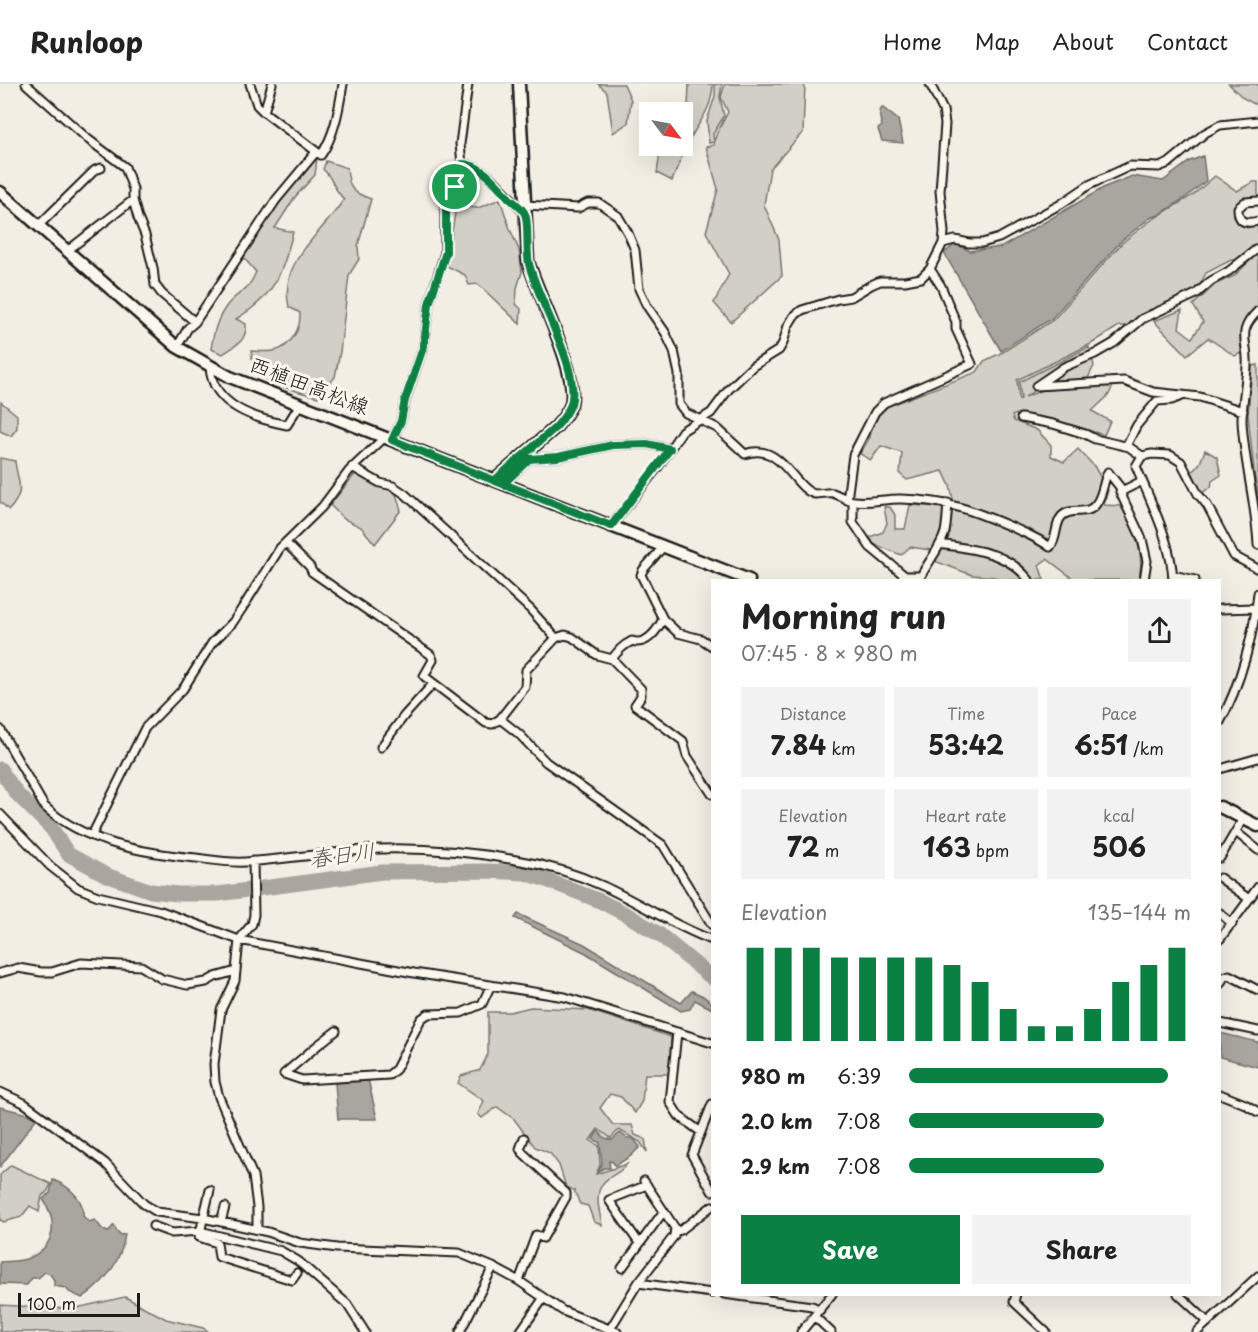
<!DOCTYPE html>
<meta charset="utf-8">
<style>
body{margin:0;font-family:"Playpen Sans","Klee One",sans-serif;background:#f2f2f2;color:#222;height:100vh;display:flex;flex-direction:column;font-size:22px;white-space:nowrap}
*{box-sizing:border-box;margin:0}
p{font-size:20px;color:#767676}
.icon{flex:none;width:33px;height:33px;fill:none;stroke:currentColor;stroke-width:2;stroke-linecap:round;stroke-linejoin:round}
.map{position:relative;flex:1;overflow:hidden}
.panel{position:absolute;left:711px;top:495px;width:510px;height:717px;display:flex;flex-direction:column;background:#fff;border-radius:0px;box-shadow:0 6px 24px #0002}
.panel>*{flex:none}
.needle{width:39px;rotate:122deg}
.tools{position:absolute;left:639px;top:18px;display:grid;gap:12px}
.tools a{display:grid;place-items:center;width:54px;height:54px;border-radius:0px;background:#fff;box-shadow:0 6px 24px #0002;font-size:30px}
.scale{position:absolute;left:18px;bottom:15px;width:122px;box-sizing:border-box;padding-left:6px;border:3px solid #1c1c1c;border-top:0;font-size:16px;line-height:21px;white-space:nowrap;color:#1c1c1c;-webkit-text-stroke:4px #fbf7ec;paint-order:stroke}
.pin{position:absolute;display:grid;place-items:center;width:51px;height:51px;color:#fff;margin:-26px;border:3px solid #fff;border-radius:50%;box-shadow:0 2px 6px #0007}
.round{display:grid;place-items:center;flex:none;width:63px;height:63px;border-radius:0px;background:#f2f2f2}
.headline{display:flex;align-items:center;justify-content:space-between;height:102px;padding:0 30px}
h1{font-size:33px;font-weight:700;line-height:45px}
.figures{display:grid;grid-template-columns:repeat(3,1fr);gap:9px;height:102px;padding:6px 30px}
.figures div{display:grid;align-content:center;border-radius:0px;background:#f2f2f2;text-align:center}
.figures b{font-size:26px;font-weight:700}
.figures small{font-size:16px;font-weight:400}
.figures p{font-size:16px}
.chart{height:168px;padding:12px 30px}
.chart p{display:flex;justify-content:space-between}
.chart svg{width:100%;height:108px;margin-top:6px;stroke:#0b8043;stroke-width:6}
.cta{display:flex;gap:12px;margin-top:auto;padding:12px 30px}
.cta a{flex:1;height:69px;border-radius:0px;background:#0b8043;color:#fff;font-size:24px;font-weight:700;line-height:69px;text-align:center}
.cta a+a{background:#f2f2f2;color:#222}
ul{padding:0 30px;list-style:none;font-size:20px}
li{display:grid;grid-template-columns:96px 72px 1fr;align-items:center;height:45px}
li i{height:15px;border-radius:8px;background:#0b8043}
header{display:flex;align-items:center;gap:36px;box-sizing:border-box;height:84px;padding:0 30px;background:#fff;border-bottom:2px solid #e0e0e0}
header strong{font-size:28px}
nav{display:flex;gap:33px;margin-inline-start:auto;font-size:21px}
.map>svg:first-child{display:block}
.green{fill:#d2cfc6;stroke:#777671;stroke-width:1.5}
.water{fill:#a9a6a0;stroke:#716f6b;stroke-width:1.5}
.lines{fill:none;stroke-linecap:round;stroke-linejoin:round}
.river{stroke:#a9a6a0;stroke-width:15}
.street-casing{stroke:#1c1c1c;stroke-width:11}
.secondary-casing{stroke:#1c1c1c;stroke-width:15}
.street{stroke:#fbf7ec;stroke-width:7}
.secondary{stroke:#fbf7ec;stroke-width:10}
.route-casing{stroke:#fff;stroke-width:12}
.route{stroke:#0b8043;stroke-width:8}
.labels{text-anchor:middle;stroke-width:6;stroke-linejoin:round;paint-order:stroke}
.street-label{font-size:21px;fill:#1c1c1c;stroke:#fbf7ec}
.water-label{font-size:22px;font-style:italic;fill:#545351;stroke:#fbf7ec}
</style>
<header>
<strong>Runloop</strong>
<nav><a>Home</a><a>Map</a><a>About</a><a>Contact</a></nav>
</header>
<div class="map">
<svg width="1258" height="1248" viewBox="0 0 1258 1248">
<rect width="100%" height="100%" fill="#f2eee4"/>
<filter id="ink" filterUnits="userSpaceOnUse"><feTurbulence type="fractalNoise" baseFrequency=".0167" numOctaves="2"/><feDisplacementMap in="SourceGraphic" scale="12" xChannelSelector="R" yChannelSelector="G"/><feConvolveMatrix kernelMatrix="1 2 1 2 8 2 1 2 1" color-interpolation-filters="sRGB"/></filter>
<g filter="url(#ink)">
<!-- green -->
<path class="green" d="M598 0H624L631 16 628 39 613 49 607 8Z
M689 0H713C711 30 698 37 687 61 681 73 677 85 672 97L657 89 661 62H682L683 29 688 24Z
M715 0H722L720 13 724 32 713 50 714 58 709 59 707 37 715 12Z
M725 0H805L803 48 770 85 764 121 779 156 782 192 731 238 714 219 729 190 706 148 718 105 706 63 714 61 716 51 728 28 721 13Z
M1229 0H1258V22L1243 14Z
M317 74 315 91 295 113 275 144 293 148C282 190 275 212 236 235L246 240C247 257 236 261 223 270L211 265C214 247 217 234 228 220 241 205 247 209 256 188L243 173 274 125Z
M326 77 347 84C349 105 351 108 371 115L358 162 359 175 349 191 340 268 335 293 318 313C292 306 252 299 251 267 271 268 282 270 294 252 299 244 300 239 300 229L289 223C278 176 322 151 344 115 332 104 335 97 323 85Z
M1215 92 1237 107 1253 98H1258V113L1248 114 1236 121 1234 131 1237 138 1247 144 1258 141V160L1239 176H1231L1206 189 1198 205 1166 221 1149 226 1130 242H1119L1091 260 1017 296 1019 316 1021 315 1019 298 1089 263 1094 282 1087 296 1042 301 1025 313 1042 306 1113 302 1108 312 1092 327 1110 337 1104 351 1072 341 1019 329 1012 332 1014 337 1037 346 1051 361V372L1064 378 1078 365 1094 382 1108 406 1104 421 1121 422C1135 448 1145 466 1139 496H1075L1047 475 1039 481 1044 496H1000L995 493 972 491 937 478 931 466 910 463 901 471 874 460 870 453 883 448 887 439 884 423H890L895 431V445H905L910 421 955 424 950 402 943 387 907 396 900 390 902 369 881 362 871 376 860 370 870 353 872 339 881 325 977 288 984 277 1003 268 1053 236 1123 158 1150 137 1193 111Z
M500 115 510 145 519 166 522 188 517 204 516 220 521 225 520 240 478 200 469 201 465 191 445 181 449 167 456 122 478 124Z
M1258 169V222C1241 238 1241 246 1241 269L1235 272 1208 254 1187 271 1154 237 1182 226 1179 244 1192 254 1203 238 1193 221 1216 200 1234 192Z
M1258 281V422L1248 331 1252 282Z
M1 318 17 331V344L11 352 0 347Z
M1205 366 1217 373 1221 391 1212 397 1211 403 1202 409 1192 388 1200 379Z
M0 374 15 377C17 398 27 406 9 426L0 418Z
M356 389 381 403 395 407 401 426 375 460 361 443 344 435 330 421Z
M531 923 588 926 671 953 669 990H645L642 1017 635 1029 621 1013 610 1010 600 1024 613 1041H632L635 1051 645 1055 647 1068 640 1058 619 1046 611 1054 598 1045 590 1056 599 1062 600 1081 596 1090 627 1080C619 1090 611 1091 604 1098 593 1110 600 1128 602 1141L594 1138 588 1122 580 1120 574 1106 566 1103 559 1081 550 1069 535 1063 514 1035 497 1023 482 1034 478 1030 484 1017 458 999 461 992 480 986 488 970V928H510Z
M11 1081 51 1100 47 1108 42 1112 39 1128 30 1122 21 1133 4 1138 0 1136V1091Z
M125 1213 166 1235 203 1244 209 1248H0V1221L72 1225Z"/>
<!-- water -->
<path class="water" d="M882 23 898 36 903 59 882 57 878 45 882 42C881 35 877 32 882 23Z
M1203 72 1206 97 1185 114 1159 131 1150 134 1122 156 1052 234 1001 267 944 169 956 160 970 167 1002 163 1105 103 1132 92 1163 97 1190 77Z
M518 830 584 860 681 919 692 907 703 912 712 919V925L695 916 690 925 681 927 586 869 515 834Z
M1220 949 1258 958V983L1220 973Z
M363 994 368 995 377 1035H338L335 999Z
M0 1023 28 1030 36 1035 0 1083Z
M598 1047 605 1054 612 1056 620 1049 627 1054H633L640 1063 631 1072 615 1082 613 1078 609 1077 610 1084H604L598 1088 602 1080 600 1059 593 1055Z
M53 1096C67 1101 85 1115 83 1132L89 1138 95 1136 103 1146 108 1148 114 1141 116 1146 121 1151 125 1150C121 1177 105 1199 82 1214L69 1208 66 1204 54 1202V1196L50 1190 45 1188 38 1194H32L27 1201 0 1200V1178C9 1177 20 1178 29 1174 56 1162 58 1138 43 1115L50 1109Z"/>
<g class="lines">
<!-- river -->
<path class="river" d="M0 685 17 710 52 745 68 770 106 791 151 807 178 810H218L382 788 487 787 525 789 549 797 600 817 629 832 660 851 712 894"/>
<!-- street casing -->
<g class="street-casing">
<path id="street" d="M26 0 89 56 125 83 133 105V116L138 134 145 151 153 184 155 201 162 210 195 238
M250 0 257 21 264 28 321 71C335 51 339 24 343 0
M264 28 272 0
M462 80C486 80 509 114 525 129
M1258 117 1245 118 1238 124C1238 139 1245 140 1258 137
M525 121 578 124 588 119H599L618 132 628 149 635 166 639 205 647 222 665 248 674 267 679 290V320L686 329 717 344 745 370C782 357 794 406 815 410 821 410 828 408 833 409 841 412 846 416 854 417 870 419 884 415 900 415 947 416 972 426 1014 444 1027 450 1038 454 1050 463 1058 454 1054 441 1062 432 1072 422 1087 433 1096 420 1103 411 1103 398 1108 388L1123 407
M38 142 95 86 101 84
M943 159 955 156 969 159H982L999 154 1061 120 1089 101 1130 82 1159 83 1169 79 1205 49 1220 41 1258 37
M67 167 133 116
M1258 227C1235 249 1249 257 1247 282 1246 300 1242 319 1242 337 1244 379 1256 419 1258 461
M177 263 188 244 195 238 276 116 316 68
M210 283C212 322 256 335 287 341L300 320
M1036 302 1064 283 1095 270 1114 259 1142 235 1196 210 1211 197 1229 187 1258 164
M1036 302 1124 297 1153 308 1200 313 1243 327
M1021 334 1053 340 1085 350 1095 355 1129 363 1142 372
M392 356 401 337 405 317 424 261 429 220 445 168V125L455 103 462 80 460 60 468 0
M1126 362 1137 341 1157 317 1172 316 1182 312
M352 383 380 399 393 402 405 410 530 525 556 554
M1142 397 1120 408 1142 455 1147 477 1144 496
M503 400 529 375 558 373 613 361 647 360 670 365
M847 416 853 371 875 328 884 319 972 280 956 245V238L941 202 930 185
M853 417V438L870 463 905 492H920
M611 442 658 383 682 347 711 329 729 305 753 282 779 266 783 259 788 242 794 232 802 226 838 215 851 213 871 201 880 197H905L921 194 930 185 943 159 944 148 940 107 945 40 943 26 930 0
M286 459 310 483 312 488 431 571 433 576 424 592 486 639 492 640 500 635
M940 460C975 466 1006 467 1029 496
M663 463 643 486 641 491 663 535C657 547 646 562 632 557 622 562 618 567 612 575L641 605V612L635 621 683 657 687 672 712 710
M1173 491 1195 496
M919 496C926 480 941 464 945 448 947 439 947 428 948 419
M1173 496C1171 456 1151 419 1136 382L1142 372 1152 370 1170 371 1181 378 1198 410 1207 421 1234 472 1258 485
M1220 525 1256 524
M663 535 678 549 701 555 712 562
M612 575 597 571 572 553 565 551 556 554 526 586 525 603 500 635 519 650 546 678 663 761 712 841
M1220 638C1240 602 1254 550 1258 509
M0 645 44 722C84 759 143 769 196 774 212 776 229 779 245 778 291 775 335 767 381 765 426 764 472 768 516 776 546 781 575 789 603 802 640 819 674 842 712 856
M381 663 404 632 433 600
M1220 685 1258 674
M0 730 50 782 78 804 98 812 161 827 239 856 414 889 565 913 712 959
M1236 748 1258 766
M92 751 145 644 183 605 212 559 233 538 245 520 280 464 322 423 349 387 385 353
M1220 774 1243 735
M253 777 254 831 252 840 239 856 235 897 221 926 214 980 215 998 219 1013 253 1092 257 1123V1145
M1220 794 1249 815
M1220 829 1232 840
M1220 855 1258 803
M0 889 18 884 41 888H52L81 879 141 882 162 895 187 901 206 898 215 893 236 887
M1220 900 1224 893 1229 891 1258 906
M1220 939 1258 947
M336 947 318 961 284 990 302 996 389 991 396 985 421 935 428 930 461 929 482 920 491 901
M677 948 670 1018 679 1032 701 1048
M0 1008 24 1019 105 1079 144 1120 157 1128 203 1134 268 1148 300 1159 337 1164 459 1169 493 1183 519 1197 563 1227 617 1248
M1220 1010 1245 1020 1258 1028
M712 1020 692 1071 712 1107
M210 1106 199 1153 217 1159 219 1173 292 1196 297 1189
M221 1138 225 1123
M153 1142 172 1149 200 1147 281 1167 298 1177 347 1220 365 1248
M676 1147 681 1146 712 1122
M639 1159 609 1116 647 1101
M622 1184 664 1127
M519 1197 536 1151 543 1154 566 1113V1109L523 1069 520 1065 524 1054
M638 1199 712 1209
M724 1210 812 1222 820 1226
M1016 1210 1014 1218 1046 1248
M1178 1210 1208 1238
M814 1232 831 1248
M610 1245 638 1199 674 1152 675 1144 644 1097
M460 1248 493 1183
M520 1248 543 1215
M801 1248 832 1210
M1197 1248 1258 1192"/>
</g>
<!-- secondary casing -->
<g class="secondary-casing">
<path id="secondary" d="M0 108 177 263 230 293 749 496
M495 396 556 343C562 336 568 329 571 320 579 288 538 212 528 177L519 0
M1220 723 1258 742"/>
</g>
<!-- street -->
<use href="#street" class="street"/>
<!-- secondary -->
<use href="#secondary" class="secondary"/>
</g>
</g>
<g class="lines" filter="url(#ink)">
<!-- route casing -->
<g class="route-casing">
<path id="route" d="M455 103 446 125V168L429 220 424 261 405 316 401 337 392 356 503 400 529 375 558 373 613 361 647 360 670 365 611 442 506 401 495 396 556 343C562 336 568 329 571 320 581 286 538 217 529 180 526 167 529 139 525 130 523 124 513 118 509 114 496 100 482 80 462 80L455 103"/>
</g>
<!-- route -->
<use href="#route" class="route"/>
</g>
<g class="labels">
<!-- street labels -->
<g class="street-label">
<text transform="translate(309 302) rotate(21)" y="7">西植田高松線</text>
</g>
<!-- water labels -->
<g class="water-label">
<text transform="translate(342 771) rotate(-7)" y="8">春日川</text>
</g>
</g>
</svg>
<div class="tools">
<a><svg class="needle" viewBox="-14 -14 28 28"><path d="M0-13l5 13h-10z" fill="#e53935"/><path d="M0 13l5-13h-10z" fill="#767676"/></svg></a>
</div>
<div class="scale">100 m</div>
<div class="pin" style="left:455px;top:103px;background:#1e9e55"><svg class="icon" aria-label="arrive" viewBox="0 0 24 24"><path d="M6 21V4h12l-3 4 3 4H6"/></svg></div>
<section class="panel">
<div class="headline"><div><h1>Morning run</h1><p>07:45 · 8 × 980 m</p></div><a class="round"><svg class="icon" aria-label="share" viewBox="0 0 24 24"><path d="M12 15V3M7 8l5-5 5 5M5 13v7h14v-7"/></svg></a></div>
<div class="figures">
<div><p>Distance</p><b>7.84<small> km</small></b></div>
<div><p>Time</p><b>53:42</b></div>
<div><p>Pace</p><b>6:51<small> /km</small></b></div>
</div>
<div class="figures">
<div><p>Elevation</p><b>72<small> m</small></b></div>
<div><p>Heart rate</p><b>163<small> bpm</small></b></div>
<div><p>kcal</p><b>506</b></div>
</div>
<div class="chart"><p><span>Elevation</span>135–144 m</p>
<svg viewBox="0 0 160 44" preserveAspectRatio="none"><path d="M5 44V6M15 44V6M25 44V6M35 44V10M45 44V10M55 44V10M65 44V10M75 44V13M85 44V20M95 44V31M105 44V38M115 44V38M125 44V31M135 44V20M145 44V13M155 44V6"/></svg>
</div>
<ul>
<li><b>980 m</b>6:39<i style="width:92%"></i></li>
<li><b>2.0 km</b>7:08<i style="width:69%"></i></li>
<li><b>2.9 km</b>7:08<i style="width:69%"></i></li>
</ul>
<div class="cta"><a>Save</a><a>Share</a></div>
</section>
</div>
